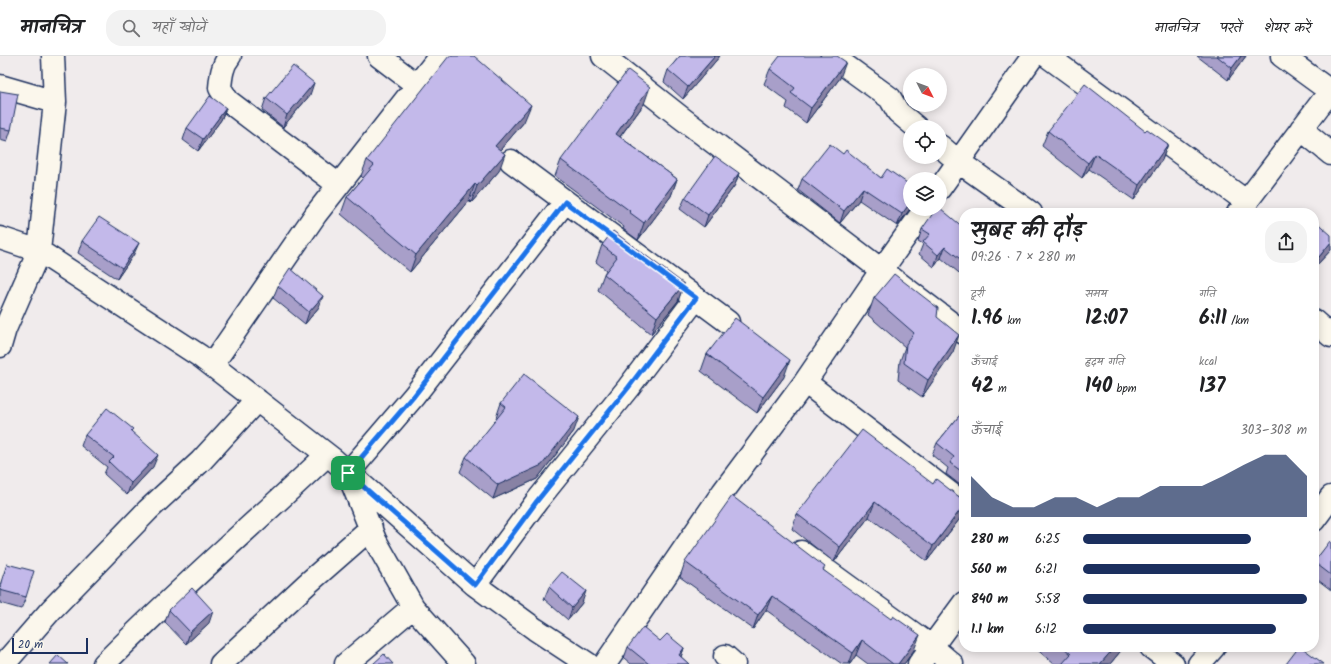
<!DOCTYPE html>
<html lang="hi">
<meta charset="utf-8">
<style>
body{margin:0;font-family:Kalam,"Playpen Sans Deva",sans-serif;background:#f2f2f2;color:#202124;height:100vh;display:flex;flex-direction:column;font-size:15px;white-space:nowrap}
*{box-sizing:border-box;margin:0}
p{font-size:13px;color:#757577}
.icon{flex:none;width:22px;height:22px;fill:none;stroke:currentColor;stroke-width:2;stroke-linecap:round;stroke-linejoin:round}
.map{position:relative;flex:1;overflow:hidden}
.sheet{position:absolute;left:959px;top:152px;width:360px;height:444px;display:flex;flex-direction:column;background:#fff;border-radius:16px;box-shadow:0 2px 10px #0003}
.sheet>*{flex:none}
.needle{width:26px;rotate:132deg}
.tools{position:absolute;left:903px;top:12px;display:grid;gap:8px}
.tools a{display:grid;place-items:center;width:44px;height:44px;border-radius:50%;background:#fff;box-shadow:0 2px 10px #0003;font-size:20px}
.scale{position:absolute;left:12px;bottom:10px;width:76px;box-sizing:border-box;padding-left:4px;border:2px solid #1b2f5e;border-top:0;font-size:11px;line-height:14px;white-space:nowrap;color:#1b2f5e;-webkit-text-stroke:3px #fbf7ec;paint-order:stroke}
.pin{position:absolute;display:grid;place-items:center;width:34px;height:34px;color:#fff;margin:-17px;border-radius:8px;box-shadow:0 2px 6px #0006}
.round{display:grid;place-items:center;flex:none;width:42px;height:42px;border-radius:16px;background:#f2f2f2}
.summary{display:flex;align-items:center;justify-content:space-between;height:68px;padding:0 12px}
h1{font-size:22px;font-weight:700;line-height:30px}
.figures{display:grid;grid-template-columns:repeat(3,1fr);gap:6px;height:68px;padding:4px 12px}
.figures div{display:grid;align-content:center}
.figures b{font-size:20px;font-weight:700}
.figures small{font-size:11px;font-weight:400}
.figures p{font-size:11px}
.chart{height:112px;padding:8px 12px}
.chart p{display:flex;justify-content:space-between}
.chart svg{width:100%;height:72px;margin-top:4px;fill:#1b2f5e;opacity:.7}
ul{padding:0 12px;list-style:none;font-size:13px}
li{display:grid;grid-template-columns:64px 48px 1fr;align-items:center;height:30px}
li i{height:10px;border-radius:5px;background:#1b2f5e}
header{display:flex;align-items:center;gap:24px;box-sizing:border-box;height:56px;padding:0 20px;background:#fff;border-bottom:1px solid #e0e0e0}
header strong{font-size:19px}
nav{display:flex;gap:22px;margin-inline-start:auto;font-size:14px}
.search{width:280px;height:36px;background:#f2f2f2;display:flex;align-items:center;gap:10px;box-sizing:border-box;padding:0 14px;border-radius:16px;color:#757577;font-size:15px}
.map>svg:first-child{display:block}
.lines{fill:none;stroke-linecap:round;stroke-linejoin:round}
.minor-casing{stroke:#1b2f5e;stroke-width:25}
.minor{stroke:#fbf7ec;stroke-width:22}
.wall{fill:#a89fc9;stroke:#1b2f5e}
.shaded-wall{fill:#8882a4;stroke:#1b2f5e}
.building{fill:#c3b9ea;stroke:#1b2f5e}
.route-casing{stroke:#fff;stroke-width:8}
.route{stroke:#1a73e8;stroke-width:5}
</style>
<header>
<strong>मानचित्र</strong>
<div class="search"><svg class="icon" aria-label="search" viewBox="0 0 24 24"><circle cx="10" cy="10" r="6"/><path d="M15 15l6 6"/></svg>यहाँ खोजें</div>
<nav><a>मानचित्र</a><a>परतें</a><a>शेयर करें</a></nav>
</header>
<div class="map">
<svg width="1331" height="608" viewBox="0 0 1331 608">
<rect width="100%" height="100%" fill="#f0ebec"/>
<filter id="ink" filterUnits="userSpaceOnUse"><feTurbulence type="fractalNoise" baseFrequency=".025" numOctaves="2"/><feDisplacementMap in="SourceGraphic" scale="8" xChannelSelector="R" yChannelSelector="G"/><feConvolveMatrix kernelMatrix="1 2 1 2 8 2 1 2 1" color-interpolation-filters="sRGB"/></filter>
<g filter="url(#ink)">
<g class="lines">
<!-- minor casing -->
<g class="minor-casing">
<path id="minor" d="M230 0C222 9 221 21 220 32L228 45 332 124 338 130
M379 0 417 29
M603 0 679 60 964 277
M832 0 890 42 898 56 916 71
M1047 0 1247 146
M1282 0 1330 35
M0 30 55 46
M1301 73 1331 98
M940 90 959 106 1031 157
M511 105 728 266
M940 132 1033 0
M1238 157 1331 34
M0 182 39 195 200 300 334 404 475 529 535 573 588 608
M1314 265 1331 280
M0 290 5 273 39 195 55 46 53 0
M212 309 316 158 440 0
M805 326 964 448
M1314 464 1331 441
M801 496 932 591 952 608
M475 529 537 445 628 332 696 242
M1151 591 1173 608
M725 600 734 608
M4 608 51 554 148 454 201 405 257 344
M104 608C176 535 253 469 327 399
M221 608 307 528 371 472
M346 608 413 551
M464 608 413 551 375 484 348 417 414 340 565 146
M605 608 723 436 805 326 881 215 925 153
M919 608 964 547
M1199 608 1214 591"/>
</g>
<!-- minor -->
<use href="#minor" class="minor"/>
</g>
<!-- wall -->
<path class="wall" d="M680 0H720L683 43 664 26 668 14Z
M1197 0H1246L1228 24Z
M770 13 840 22 806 67 786 52 788 46 764 28Z
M0 35 11 74 7 86 0 84Z
M310 39 283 71 262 54 266 42Z
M644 48 620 81 677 123 671 140 638 184 623 173 624 171 555 120 561 104Z
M226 52 221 64 198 95 183 84 187 72Z
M524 66 500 94 499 115 471 147 469 145 410 216 341 158 347 141 363 122 361 120 367 104Z
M1048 75H1145L1168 88 1162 104 1134 144 1089 113 1082 122 1042 90Z
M843 98 881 122 910 129V153L897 170 859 144 840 167 798 134 802 123Z
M739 117 735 129 704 171 680 153 685 142Z
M1314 164 1331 194 1314 212Z
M964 172V221L941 202 934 211 919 198 923 188 918 185 922 173Z
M82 185 134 198 117 223 78 197Z
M602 189 684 228 678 245 651 278 598 234 604 218 606 214 596 206Z
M278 230 319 251 305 268 273 242Z
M874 242 937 261 953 296 922 341 898 324 900 305 905 291 868 259Z
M707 298 784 321 757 357 701 315Z
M501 347 574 375 537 423 493 443 460 416 466 401 497 363 496 362Z
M964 354V432L946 418 948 412 932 399 937 387Z
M132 376 153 411 127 439 104 418 107 411 81 390 85 379Z
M933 428 964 443V454L962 460 927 505 869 461 834 506 792 473 797 458Z
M1331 486V534L1314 521V505Z
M685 506 823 514 914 594 904 608H868L856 599 850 608H842L766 554 753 573 680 521Z
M7 508 26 541 21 553 0 547V529Z
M549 531 582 547 568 564 544 543Z
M169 554 209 567 186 588 165 566Z
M660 585 684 592 681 601 689 608H631L624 602 628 591Z
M1034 591H1124L1110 608H1054Z"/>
<!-- shaded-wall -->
<path class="shaded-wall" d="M715 0H720L683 43 688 31Z
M1241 0H1246L1228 24 1232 12Z
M846 6 840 22 806 67 811 52Z
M314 27 310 39 283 71 287 59Z
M650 31 644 48 610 94 616 78Z
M531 49 524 66 489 107 495 90Z
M226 52 221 64 198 95 203 83Z
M1168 88 1162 104 1134 144 1139 129Z
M505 98 499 115 471 147 477 130Z
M1095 98 1089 113 1082 122 1088 107Z
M739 117 735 129 704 171 708 159Z
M677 123 671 140 638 184 644 167Z
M475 128 469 145 410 216 416 199Z
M863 132 859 144 840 167 844 155Z
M910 147V153L897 170 902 158Z
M1331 186V194L1314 212 1319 201Z
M139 187 134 198 117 223 122 212Z
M945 191 941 202 934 211 938 199Z
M684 228 678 245 651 278 657 261Z
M323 240 319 251 305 268 309 256Z
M959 279 953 296 922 341 928 324Z
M790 304 784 321 757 357 763 341Z
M579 361 574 375 537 423 493 443 498 429Z
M158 399 153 411 127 439 131 427Z
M875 446 869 461 834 506 840 491Z
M964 449V454L962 460 927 505 933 490Z
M586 535 582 547 568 564 572 552Z
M772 540 766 554 753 573 758 559Z
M213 555 209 567 186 588 190 576Z
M920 579 914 594 904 608H898Z
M862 584 856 599 850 608H849L853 597Z
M1115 591H1124L1110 608H1100Z
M684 592 680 604 679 599Z"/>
<!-- building -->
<path class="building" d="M449 0H474L531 49 495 90 505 98 477 130 475 128 416 199 347 141 374 109 367 104Z
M680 0H715L688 31 668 14Z
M780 0H837L846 6 811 52 791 37 795 32 770 13Z
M1217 0H1241L1232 12Z
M293 10 314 27 287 59 266 42Z
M628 14 650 31 616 78 677 123 644 167 629 156 630 155 561 104Z
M1085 28 1145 75 1147 73 1168 88 1139 129 1095 98 1088 107 1048 75Z
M0 35 18 38 11 74 0 72Z
M210 40 226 52 203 83 187 72Z
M830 88 843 98 846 94 881 122 887 113 910 129V147L902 158 863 132 844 155 802 123Z
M715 100 739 117 708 159 685 142Z
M940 152 964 172V206L945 191 938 199 923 186 930 178 922 173 936 153H940Z
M99 161 139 187 122 212 82 185Z
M1314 164 1331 179V186L1319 201 1314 197Z
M613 175 684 228 657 261 604 218 617 201 602 189Z
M290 212 323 240 309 256 278 230Z
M894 218 938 252 937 261 959 279 928 324 904 307 906 288 914 277 874 242Z
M735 262 790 304 763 341 707 298Z
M524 318 579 361 542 409 498 429 466 401 506 351 501 347Z
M107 352 133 373 131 375 158 399 131 427 109 406 114 401 85 379Z
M964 354V417L950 407 954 401 937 387Z
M862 374 933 428 936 423 962 443H964V449L933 490 875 446 840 491 797 458Z
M732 440 825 511 823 514 891 563 893 560 920 579 898 608H893L862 584 853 597 772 540 758 559 685 506Z
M1330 485 1331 486V519L1314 506Z
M7 508 34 515 26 541 0 534Z
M562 516 586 535 572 552 549 531Z
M192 532 213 555 190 576 169 554Z
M643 571 660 585 667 578 684 592 679 599 689 608H649L628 591Z
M1063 591H1115L1100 608H1062L1071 598Z
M1299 591H1301L1324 608H1286Z
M384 598 393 608H373Z
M58 599 68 608H50Z"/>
</g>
<g class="lines" filter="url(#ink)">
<!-- route casing -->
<g class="route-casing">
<path id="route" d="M565 146 696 242 628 332 537 445 475 529 348 417 414 340Z"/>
</g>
<!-- route -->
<use href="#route" class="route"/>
</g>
</svg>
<div class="tools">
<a><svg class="needle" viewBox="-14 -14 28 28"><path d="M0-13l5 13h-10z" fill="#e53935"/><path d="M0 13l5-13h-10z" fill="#757577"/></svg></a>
<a><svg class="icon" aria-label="locate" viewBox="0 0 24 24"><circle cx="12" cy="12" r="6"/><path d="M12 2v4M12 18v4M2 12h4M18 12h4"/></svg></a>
<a><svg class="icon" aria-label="layers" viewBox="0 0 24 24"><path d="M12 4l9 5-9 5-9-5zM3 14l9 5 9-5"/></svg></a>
</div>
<div class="scale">20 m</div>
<div class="pin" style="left:348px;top:417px;background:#1e9e55"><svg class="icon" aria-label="arrive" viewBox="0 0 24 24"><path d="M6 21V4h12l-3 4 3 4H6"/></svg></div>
<section class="sheet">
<div class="summary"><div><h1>सुबह की दौड़</h1><p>09:26 · 7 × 280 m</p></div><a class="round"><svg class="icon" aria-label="share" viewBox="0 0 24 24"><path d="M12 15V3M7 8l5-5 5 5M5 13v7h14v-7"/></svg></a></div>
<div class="figures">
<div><p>दूरी</p><b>1.96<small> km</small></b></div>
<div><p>समय</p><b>12:07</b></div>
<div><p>गति</p><b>6:11<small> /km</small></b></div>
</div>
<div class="figures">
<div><p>ऊँचाई</p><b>42<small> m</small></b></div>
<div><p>हृदय गति</p><b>140<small> bpm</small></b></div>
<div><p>kcal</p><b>137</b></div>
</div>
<div class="chart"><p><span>ऊँचाई</span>303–308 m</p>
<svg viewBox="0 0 160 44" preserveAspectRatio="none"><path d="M0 44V19L10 32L20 38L30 38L40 32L50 32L60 38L70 32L80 32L90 25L100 25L110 25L120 19L130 12L140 6L150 6L160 19V44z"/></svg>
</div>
<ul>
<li><b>280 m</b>6:25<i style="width:75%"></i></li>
<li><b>560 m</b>6:21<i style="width:79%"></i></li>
<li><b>840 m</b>5:58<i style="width:100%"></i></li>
<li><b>1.1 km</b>6:12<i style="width:86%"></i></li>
</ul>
</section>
</div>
